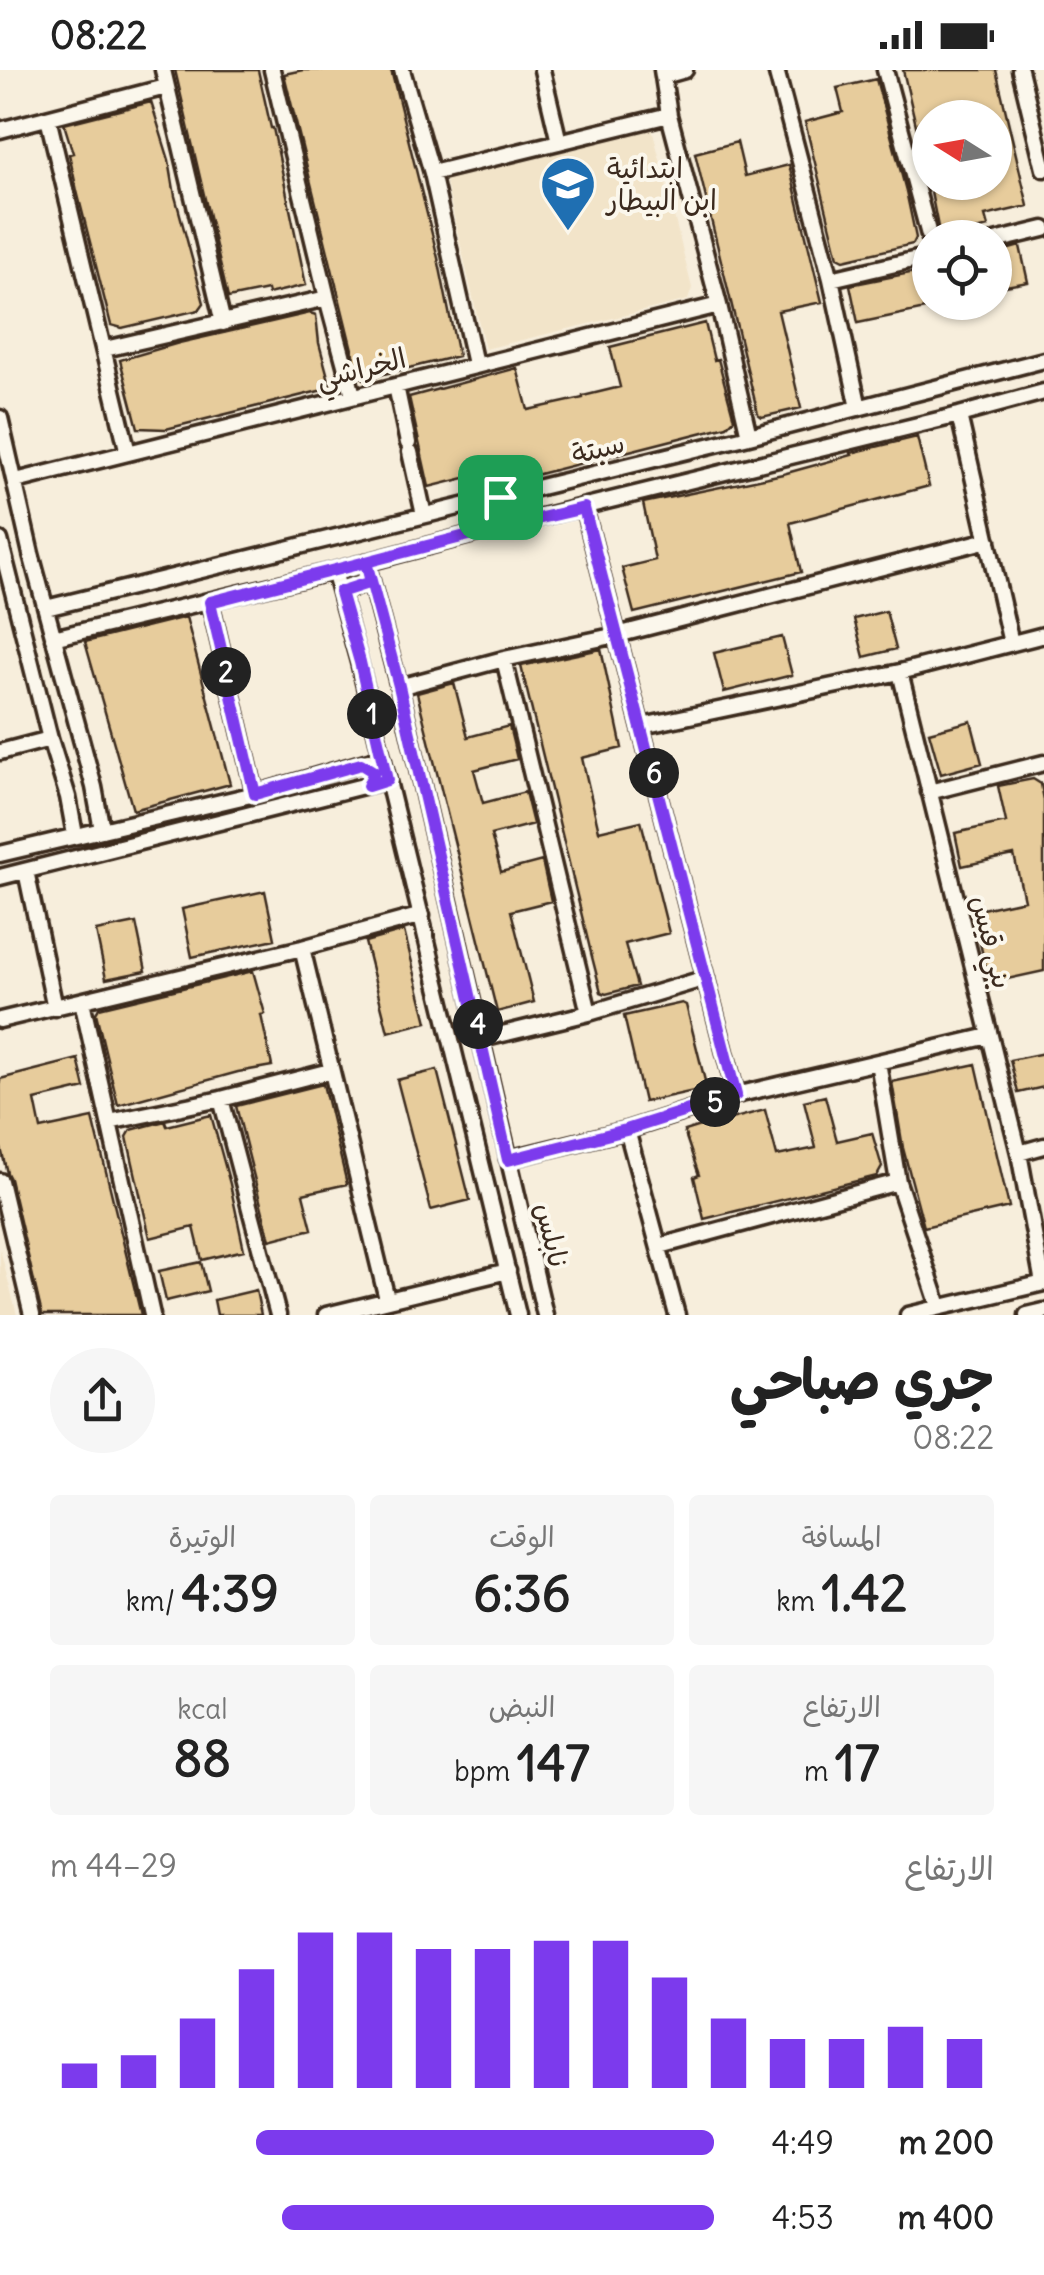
<!DOCTYPE html>
<html lang="ar">
<meta charset="utf-8">
<style>
body{margin:0;font-family:Delius,"Playpen Sans Arabic",sans-serif;background:#f6f6f6;color:#222;direction:rtl;height:100vh;display:flex;flex-direction:column;font-size:38px;white-space:nowrap}
*{box-sizing:border-box;margin:0}
p{font-size:32px;color:#767676}
.icon{flex:none;width:55px;height:55px;fill:none;stroke:currentColor;stroke-width:2;stroke-linecap:round;stroke-linejoin:round}
.map{position:relative;height:1245px;overflow:hidden;direction:ltr}
.panel{display:flex;flex-direction:column;background:#fff;flex:1}
.panel>*{flex:none}
.needle{width:65px;rotate:281deg}
.controls{position:absolute;left:912px;top:30px;display:grid;gap:20px}
.controls a{display:grid;place-items:center;width:100px;height:100px;border-radius:50%;background:#fff;box-shadow:0 2px 8px #0004;font-size:50px}
.pin{position:absolute;display:grid;place-items:center;width:85px;height:85px;color:#fff;margin:-42px;border-radius:20px;box-shadow:0 5px 15px #0006}
.km{position:absolute;width:50px;height:50px;margin:-25px;border-radius:50%;background:#222;color:#fff;font-size:28px;line-height:50px;text-align:center}
.round{display:grid;place-items:center;flex:none;width:105px;height:105px;border-radius:52px;background:#f6f6f6}
.overview{display:flex;align-items:center;justify-content:space-between;height:170px;padding:0 50px}
h1{font-size:55px;font-weight:700;line-height:75px}
.figures{display:grid;grid-template-columns:repeat(3,1fr);gap:15px;height:170px;padding:10px 50px}
.figures div{display:grid;align-content:center;border-radius:10px;background:#f6f6f6;text-align:center}
.figures b{font-size:50px;font-weight:700}
.figures small{font-size:28px;font-weight:400}
.figures p{font-size:28px}
.chart{height:280px;padding:20px 50px}
.chart p{display:flex;justify-content:space-between}
.chart svg{width:100%;height:180px;margin-top:10px;stroke:#7c3aed;stroke-width:6}
ul{padding:0 50px;list-style:none;font-size:32px}
li{display:grid;grid-template-columns:160px 120px 1fr;align-items:center;height:75px}
li i{height:25px;border-radius:12px;background:#7c3aed}
.status{display:flex;justify-content:space-between;align-items:center;height:70px;padding:0 50px;background:#fff;direction:ltr}
.status svg{height:28px;fill:currentColor}
.map>svg:first-child{display:block}
.built{fill:#f2e4c9}
.building{fill:#e7cc9c;stroke:#3b2a1e;stroke-width:2.5}
.lines{fill:none;stroke-linecap:round;stroke-linejoin:round}
.minor-casing{stroke:#3b2a1e;stroke-width:21}
.minor{stroke:#fbf7ec;stroke-width:14}
.route-casing{stroke:#fff;stroke-width:20}
.route{stroke:#7c3aed;stroke-width:12}
.labels{text-anchor:middle;stroke-width:8;stroke-linejoin:round;paint-order:stroke}
.poi-label{font-size:28px;fill:#3b2a1e;stroke:#fbf7ec;text-anchor:start}
.street-label{font-size:28px;fill:#3b2a1e;stroke:#fbf7ec}
</style>
<div class="status"><b>08:22</b><svg viewBox="0 0 49 12"><path d="M0 12V9h3v3zM5 12V6h3v6zM10 12V3h3v9zM15 12V0h3v12zM26 1h20v11H26zM47 4h2v5h-2z"/></svg></div>
<div class="map">
<svg width="1044" height="1245" viewBox="0 0 1044 1245">
<rect width="100%" height="100%" fill="#f7eedc"/>
<filter id="ink" filterUnits="userSpaceOnUse"><feTurbulence type="fractalNoise" baseFrequency=".01" numOctaves="2"/><feDisplacementMap in="SourceGraphic" scale="20" xChannelSelector="R" yChannelSelector="G"/><feConvolveMatrix kernelMatrix="1 2 1 2 8 2 1 2 1" color-interpolation-filters="sRGB"/></filter>
<g filter="url(#ink)">
<!-- built -->
<path class="built" d="M651 54 692 218 688 230 485 279 445 108Z
M0 1179 17 1245H0Z"/>
<!-- building -->
<path class="building" d="M175 0H258L271 58H273L306 215 268 224 267 220 228 228Z
M303 0H391L438 188 458 286 364 309 358 304 284 4Z
M903 0H996L1028 136 985 146 988 157 947 167 939 162 929 112H974L975 116H978L995 112V48H930V97L926 98Z
M876 9 906 121 916 168 913 174 844 190 838 187 805 52 843 42 837 18Z
M151 32 169 90 175 126 204 233 199 240 122 258 111 255 77 121 69 84 73 83 64 54Z
M737 72 745 106 789 95 822 232 778 241 801 338 762 347 758 344 695 83Z
M1020 176 1028 212 995 218V183Z
M930 199V238L858 253 850 215Z
M310 243 316 245 319 273 331 318 166 359 138 358 120 290 179 273Z
M705 253 714 290 718 289 734 349 727 356 508 412 505 398 429 417 409 327 517 298 528 340 583 328V326L620 317 610 277Z
M917 367 929 416 790 453 801 502 634 543 622 498 655 490 643 433 783 404 852 385 851 383Z
M886 541 896 579 864 587 854 549Z
M186 547 230 714 133 740 85 572Z
M782 567 792 605 724 622 714 583Z
M601 579 622 678 582 688 599 761 641 751 669 863 625 874 637 916 606 924 601 922 591 883 521 596Z
M454 613 468 667 509 656 517 689 474 700 483 733 525 722 533 754 491 765 500 798 501 802 542 791 551 831 511 841 534 932 497 942 417 623Z
M971 651 982 693 941 704 929 662Z
M1033 709 1041 714 1044 730V901L989 913 973 841 1024 830 1014 785 962 796 955 763 1006 752 998 716Z
M265 821 275 869 192 887 182 839Z
M136 853 146 901 106 909 96 861Z
M404 861 427 952 388 962 365 872Z
M253 901 265 944 261 945 272 996 238 1002 118 1035 96 943 99 938Z
M682 933 686 935 706 1015 703 1019 644 1032 624 946Z
M1044 983V1017L1018 1023 1010 990Z
M78 989 85 1018 35 1030 41 1059 93 1048 141 1245H42L10 1109 7 1103 0 1074V1009Z
M976 994 1009 1137 924 1157 903 1078 892 1012Z
M437 1000 470 1130 431 1140 397 1010Z
M323 1014 347 1114 303 1124 312 1159 270 1170 236 1036Z
M825 1026 837 1071 872 1063 882 1097 877 1106 704 1149 694 1107 699 1105 684 1061 716 1051V1053L765 1040 777 1086 816 1078 804 1031Z
M211 1045 230 1114 244 1180 202 1190 194 1157 150 1168 127 1067 131 1060 165 1051 167 1056Z
M201 1192 208 1221 166 1231 159 1201Z
M256 1220 261 1245H217L214 1230Z"/>
<g class="lines">
<!-- minor casing -->
<g class="minor-casing">
<path id="minor" d="M163 0 223 253
M272 0 327 228 353 325
M402 0 432 103 475 294
M542 0 559 72
M662 0 669 45 719 235 749 366
M776 0 831 209 859 338
M885 0 930 169
M1020 0 1044 99
M664 6 685 0
M48 48 128 383
M0 60 166 17
M432 103 669 45
M995 171 1044 159
M831 209 930 186
M105 279 327 228
M396 316 408 373
M959 345 1011 573
M0 348 31 484 94 717 102 760
M410 382 424 445
M16 411 719 235
M584 438 736 1025
M0 470 50 669 68 727 75 765
M366 492 399 617 545 1245
M334 501 359 592 518 1245
M340 522 371 512
M210 532 255 724
M46 538 749 366 1044 290
M53 568 334 501 492 459 959 345 1044 322
M504 589 589 943
M900 602 1019 1083 1043 1213
M399 617 504 589 617 565 988 470
M642 656 900 602 1044 565
M0 682 50 669
M929 722 1044 693
M0 784 255 724 382 687
M26 801 55 938
M0 807 387 710
M302 878 387 1229
M82 931 152 1245
M0 950 302 878 422 845
M482 969 589 943 706 908
M878 992 898 1112 939 1236
M221 1029 278 1245
M109 1052 221 1029 330 1001
M627 1060 677 1245
M1019 1083 1044 1076
M508 1089 627 1060 736 1025 989 966
M0 1111 32 1245
M660 1176 898 1112
M326 1245 508 1201
M908 1245 1044 1213
M1027 1245 1044 1241"/>
</g>
<!-- minor -->
<use href="#minor" class="minor"/>
</g>
</g>
<g class="lines" filter="url(#ink)">
<!-- route casing -->
<g class="route-casing">
<path id="route" d="M500 427 486 431 492 459 366 492 371 512 340 522 360 592 387 710 368 716 374 702 361 694 255 724 210 532 366 492 399 616 508 1090 626 1060 736 1025 584 438 507 456 500 427"/>
</g>
<!-- route -->
<use href="#route" class="route"/>
</g>
<!-- icons -->
<defs>
<g id="school-pin" transform="scale(2.875)"><path d="M0 17L-7.5 6A9.5 9.5 0 1 1 7.5 6Z" fill="#1f6fb2" stroke="#fbf7ec"/><path d="M0-5L7-2L0 1L-7-2ZM-4 1L0 2.5L4 1V4Q0 6-4 4Z" fill="#fff"/></g>
</defs>
<g fill-rule="evenodd">
<use href="#school-pin" x="568" y="114"/>
</g>
<g class="labels">
<!-- poi labels -->
<g class="poi-label">
<text x="607" y="108">ابتدائية<tspan x="607" dy="32">ابن البيطار</tspan></text>
</g>
<!-- street labels -->
<g class="street-label">
<text transform="translate(361 298) rotate(-14)" y="10">الخراشي</text>
<text transform="translate(598 378) rotate(-14)" y="10">سبتة</text>
<text transform="translate(992 872) rotate(76)" y="10">بني قيس</text>
<text transform="translate(552 1165) rotate(77)" y="10">نابلس</text>
</g>
</g>
</svg>
<div class="controls">
<a><svg class="needle" viewBox="-14 -14 28 28"><path d="M0-13l5 13h-10z" fill="#e53935"/><path d="M0 13l5-13h-10z" fill="#767676"/></svg></a>
<a><svg class="icon" aria-label="locate" viewBox="0 0 24 24"><circle cx="12" cy="12" r="6"/><path d="M12 2v4M12 18v4M2 12h4M18 12h4"/></svg></a>
</div>
<div class="pin" style="left:500px;top:427px;background:#1e9e55"><svg class="icon" aria-label="arrive" viewBox="0 0 24 24"><path d="M6 21V4h12l-3 4 3 4H6"/></svg></div>
<b class="km" style="left:372px;top:644px">1</b>
<b class="km" style="left:226px;top:602px">2</b>
<b class="km" style="left:478px;top:954px">4</b>
<b class="km" style="left:715px;top:1032px">5</b>
<b class="km" style="left:654px;top:703px">6</b>
</div>
<section class="panel">
<div class="overview"><div><h1>جري صباحي</h1><p>08:22</p></div><a class="round"><svg class="icon" aria-label="share" viewBox="0 0 24 24"><path d="M12 15V3M7 8l5-5 5 5M5 13v7h14v-7"/></svg></a></div>
<div class="figures">
<div><p>المسافة</p><b>1.42<small> km</small></b></div>
<div><p>الوقت</p><b>6:36</b></div>
<div><p>الوتيرة</p><b>4:39<small> /km</small></b></div>
</div>
<div class="figures">
<div><p>الارتفاع</p><b>17<small> m</small></b></div>
<div><p>النبض</p><b>147<small> bpm</small></b></div>
<div><p>kcal</p><b>88</b></div>
</div>
<div class="chart"><p><span>الارتفاع</span>29–44 m</p>
<svg viewBox="0 0 160 44" preserveAspectRatio="none"><path d="M5 44V38M15 44V36M25 44V27M35 44V15M45 44V6M55 44V6M65 44V10M75 44V10M85 44V8M95 44V8M105 44V17M115 44V27M125 44V32M135 44V32M145 44V29M155 44V32"/></svg>
</div>
<ul>
<li><b>200 m</b>4:49<i style="width:69%"></i></li>
<li><b>400 m</b>4:53<i style="width:65%"></i></li>
</ul>
</section>
